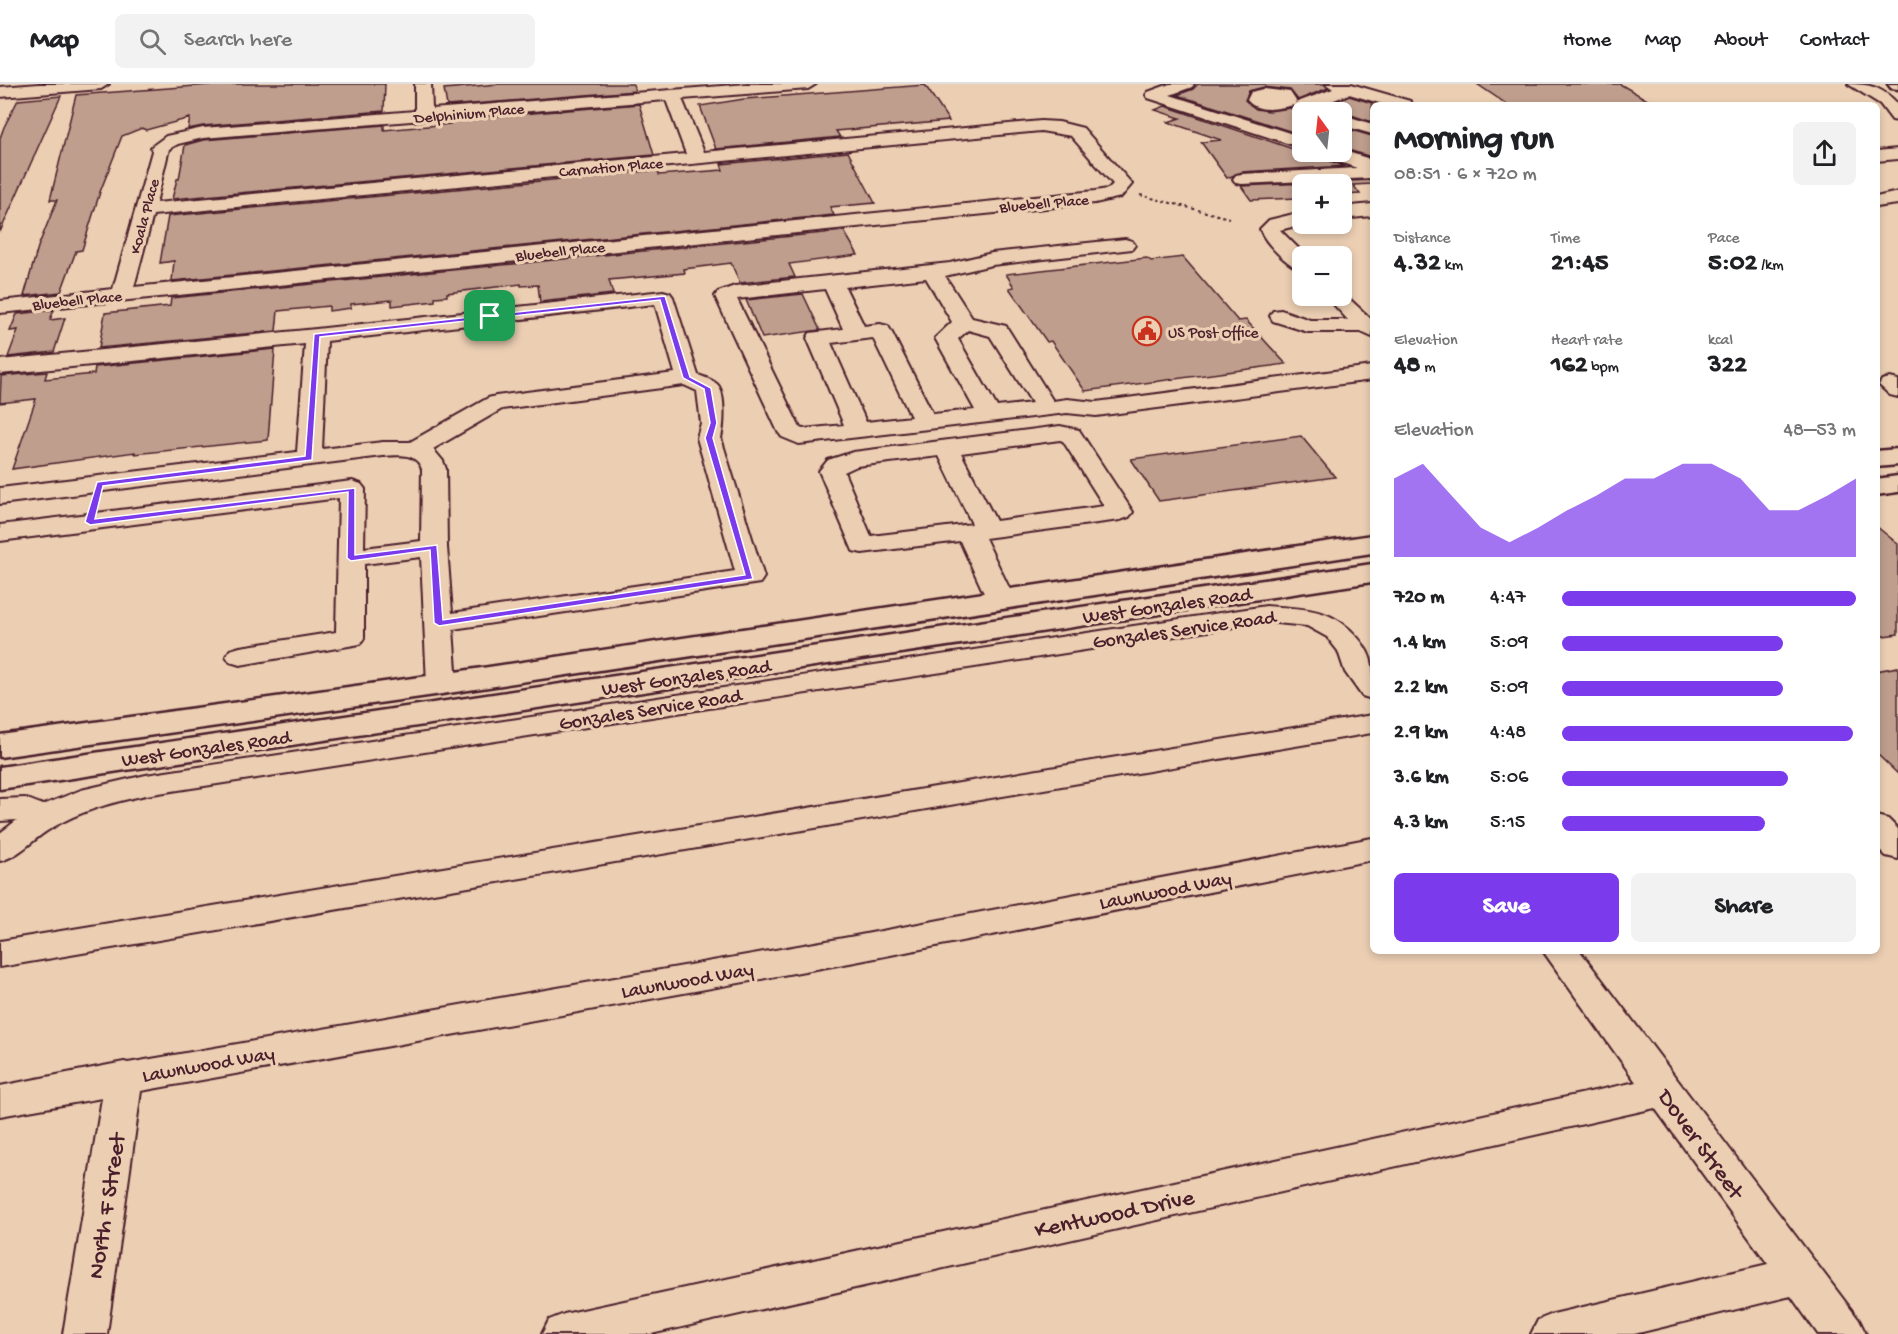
<!DOCTYPE html>
<meta charset="utf-8">
<style>
body{margin:0;font-family:"Gochi Hand",sans-serif;background:#f2f2f2;color:#202124;height:100vh;display:flex;flex-direction:column;font-size:22px;white-space:nowrap}
*{box-sizing:border-box;margin:0}
p{font-size:20px;color:#757577}
.icon{flex:none;width:33px;height:33px;fill:none;stroke:currentColor;stroke-width:2;stroke-linecap:round;stroke-linejoin:round}
.map{position:relative;flex:1;overflow:hidden}
.drawer{position:absolute;left:1370px;top:18px;width:510px;height:852px;display:flex;flex-direction:column;background:#fff;border-radius:9px;box-shadow:0 3px 9px #0003}
.drawer>*{flex:none}
.needle{width:39px;rotate:345deg}
.controls{position:absolute;left:1292px;top:18px;display:grid;gap:12px}
.controls a{display:grid;place-items:center;width:60px;height:60px;border-radius:9px;background:#fff;box-shadow:0 3px 9px #0003;font-size:30px}
.pin{position:absolute;display:grid;place-items:center;width:51px;height:51px;color:#fff;margin:-26px;border-radius:12px;box-shadow:0 3px 9px #0006}
.round{display:grid;place-items:center;flex:none;width:63px;height:63px;border-radius:9px;background:#f2f2f2}
.summary{display:flex;align-items:center;justify-content:space-between;height:102px;padding:0 24px}
h1{font-size:33px;font-weight:800;line-height:45px}
.figures{display:grid;grid-template-columns:repeat(3,1fr);gap:9px;height:102px;padding:6px 24px}
.figures div{display:grid;align-content:center}
.figures b{font-size:26px;font-weight:800}
.figures small{font-size:16px;font-weight:400}
.figures p{font-size:16px}
.chart{height:168px;padding:12px 24px}
.chart p{display:flex;justify-content:space-between}
.chart svg{width:100%;height:108px;margin-top:6px;fill:#7c3aed;opacity:.7}
.action{display:flex;gap:12px;margin-top:auto;padding:12px 24px}
.action a{flex:1;height:69px;border-radius:9px;background:#7c3aed;color:#fff;font-size:24px;font-weight:800;line-height:69px;text-align:center}
.action a+a{background:#f2f2f2;color:#202124}
ul{padding:0 24px;list-style:none;font-size:20px}
li{display:grid;grid-template-columns:96px 72px 1fr;align-items:center;height:45px}
li i{height:15px;border-radius:8px;background:#7c3aed}
header{display:flex;align-items:center;gap:36px;box-sizing:border-box;height:84px;padding:0 30px;background:#fff;border-bottom:2px solid #e0e0e0}
header strong{font-size:28px}
nav{display:flex;gap:33px;margin-inline-start:auto;font-size:21px}
.search{width:420px;height:54px;background:#f2f2f2;display:flex;align-items:center;gap:15px;box-sizing:border-box;padding:0 21px;border-radius:9px;color:#757577;font-size:22px}
.map>svg:first-child{display:block}
.building{fill:#bf9e8d;stroke:#4a1f2b;stroke-width:1.5}
.lines{fill:none;stroke-linecap:round;stroke-linejoin:round}
.minor-casing{stroke:#4a1f2b;stroke-width:4}
.major-casing{stroke:#4a1f2b;stroke-width:5}
.path{stroke:#4a1f2b;stroke-width:2;stroke-dasharray:3 3;stroke-linecap:butt}
.minor{fill:#eccfb3;fill-rule:evenodd}
.major{fill:#eccfb3;fill-rule:evenodd}
.route{fill:#7c3aed;stroke:#fff;stroke-width:1.5;fill-rule:evenodd}
.labels{text-anchor:middle;stroke-width:6;stroke-linejoin:round;paint-order:stroke}
.far-street-label{font-size:16px;fill:#4a1f2b;stroke:#eccfb3}
.far-poi-label{font-size:16px;fill:#4a1f2b;stroke:#eccfb3;text-anchor:start}
.street-label{font-size:20px;fill:#4a1f2b;stroke:#eccfb3}
.near-street-label{font-size:24px;fill:#4a1f2b;stroke:#eccfb3}
</style>
<header>
<strong>Map</strong>
<div class="search"><svg class="icon" aria-label="search" viewBox="0 0 24 24"><circle cx="10" cy="10" r="6"/><path d="M15 15l6 6"/></svg>Search here</div>
<nav><a>Home</a><a>Map</a><a>About</a><a>Contact</a></nav>
</header>
<div class="map">
<svg width="1898" height="1250" viewBox="0 0 1898 1250">
<rect width="100%" height="100%" fill="#eccfb3"/>
<filter id="ink" filterUnits="userSpaceOnUse"><feTurbulence type="fractalNoise" baseFrequency=".0167" numOctaves="2"/><feDisplacementMap in="SourceGraphic" scale="12" xChannelSelector="R" yChannelSelector="G"/><feConvolveMatrix kernelMatrix="1 2 1 2 8 2 1 2 1" color-interpolation-filters="sRGB"/></filter>
<g filter="url(#ink)">
<!-- building -->
<path class="building" d="M222 0H385L384 27 203 42 188 45 190 34 146 46 142 44 122 52 100 108 82 166 76 167 61 208 24 212 38 163 57 116H50L76 11Z
M498 0H633L635 7 447 22 444 5Z
M1198 0H1324L1328 4 1298 16 1290 6 1264 3 1249 7 1245 16 1256 25 1269 27 1291 24 1295 29H1302V51L1177 11 1193 5Z
M1477 0H1620L1656 21H1508Z
M925 1 949 37 836 47 840 53 716 65 700 22 744 15Z
M61 12 0 148V54L4 43 18 16Z
M1349 12 1372 19V38L1342 28H1309Z
M639 20 654 71 172 115 177 95H179L185 61 203 56 384 41V46L450 40V36Z
M1165 22 1302 68H1317L1321 74 1345 82 1242 88 1227 94 1201 58 1221 56 1168 38 1180 34 1155 26Z
M1341 43 1372 52V76L1368 72 1341 64Z
M848 68 875 119 830 123 834 131 172 197 174 177 160 179 168 132 658 86 659 91 723 86 721 80Z
M1372 96V100L1353 101 1360 110 1341 111V100H1302V114H1298L1251 116 1241 102Z
M844 147 858 171 789 180 795 193 740 199 731 179 684 185 685 189 609 196 613 210 540 218 538 201 521 202V200L447 209V212L435 213V217L392 222V216L351 220V224L329 227V222L278 227 276 247 99 264 105 229 170 222 171 214Z
M1183 173 1238 237 1246 236 1286 280 1085 307 1051 257 1047 258 1009 204 1014 203 1006 190 1147 174 1151 177Z
M803 210 820 246 762 254 746 216Z
M54 226 50 236 65 234 54 268 8 273 18 246 10 247 17 230Z
M275 265 268 356 135 370V368L12 385 36 315 0 319 1 292 47 288 45 295 94 290 95 283Z
M1301 352 1335 393 1159 417 1131 375Z
M1876 442 1898 460V550L1876 553Z
M1898 583V690L1876 669V587Z"/>
<g class="lines">
<!-- minor casing -->
<g class="minor-casing">
<path id="minor" d="M39 0H109L101 5 0 13V3Z
M415 0H431L432 25 747 0H816L808 5 682 15 704 68 1041 37 1059 38 1083 44 1132 100 1121 113 1095 119 0 229V217L113 205 152 67 151 63 166 52 203 44 415 27ZM666 16 686 70 156 119 169 65 178 60 203 54ZM1041 47 1071 52 1113 100 1108 105 1095 107 134 203 153 131Z
M1170 0H1194L1192 3 1170 11 1302 53V64L1148 14 1146 11 1148 8Z
M1326 0H1351L1410 17 1412 21H1386L1349 10 1307 27H1295L1293 23 1295 19 1333 5Z
M1848 0C1870 0 1882 3 1898 20V37L1892 36 1880 20Z
M1264 5 1290 8 1296 17 1294 21C1279 24 1258 30 1247 16L1251 8Z
M1341 30 1372 40V50L1341 41Z
M1898 65V75L1876 77V67Z
M1341 66 1367 74 1372 79V94L1242 100 1236 99 1233 95 1236 91 1242 90 1357 84 1322 72 1319 68Z
M1898 108V120L1876 123V113Z
M1372 120V132L1341 135V123Z
M1302 128 1303 140 1280 146 1306 172H1302V186C1288 182 1265 159 1260 145L1269 136Z
M1125 155 1132 157 1135 161 1132 165 992 181 945 192 972 234 1006 242 1053 317 1067 315 1096 318 1372 282V296L1096 332 1067 329 799 360 782 353 778 348 715 212 718 208 735 202 950 179 992 169ZM926 194 952 238 935 254 975 326 933 330 891 247 888 242 880 240 864 242 845 203ZM825 205 843 245 810 249 807 254 844 341 803 345 800 344 737 215ZM968 246 990 252 1032 319 997 323 958 255ZM873 254 911 333 866 338 831 259Z
M663 207 670 209 673 213 698 291C704 293 712 296 717 300 726 308 724 343 721 354L764 493 760 499 453 545 457 600 452 606 442 609 432 606 427 600 421 473 364 480V554L360 560 240 581 230 578 226 572 230 566 240 563 336 548 339 414 0 457V441L352 397 361 400 365 405 364 464 421 457 422 385C416 368 398 371 383 372L0 420V404L297 368 305 260 0 290V276L316 245ZM655 220 675 289 496 312 488 314 410 358H383L322 365 327 257ZM684 301 697 307 701 339 697 354 735 487 452 529 447 463 446 385 443 377 433 365 502 325Z
M1341 207 1372 236V253L1361 248H1308L1273 237 1270 232 1273 227 1281 226 1310 236H1348L1326 212H1341Z
M1890 294 1898 296V313L1890 311 1879 301 1882 296Z
M1060 342 1079 346 1133 428 1129 433 1120 436 985 454 1015 516 1011 522 1001 524 991 522 987 516 960 457 862 469 853 467 819 387 828 376 853 368ZM1060 356 1063 357 1104 422 996 437 961 369ZM939 372 972 440 871 452 844 388 857 382Z
M1266 522C1304 525 1332 523 1358 554 1365 562 1371 572 1372 582 1374 593 1372 605 1372 615L1362 612 1345 588 1338 567 1327 553 1307 542 1266 538 146 711C113 718 79 727 50 745 33 755 20 772 0 777V749L17 736 0 737V715L25 714 43 721 81 706 146 691Z
M1372 631V649L0 883V857Z
M1876 732 1888 735 1898 745V775L1886 772 1876 762Z
M1372 754V776L855 878 141 1007 107 1250H63L102 1014 0 1032V1002L124 978 128 979 855 852Z
M1543 867H1580L1859 1236 1866 1250H1818L1791 1212 1634 1250H1531L1538 1236 1553 1230 1768 1180 1655 1024 651 1250H542L549 1236 564 1230 1636 998Z"/>
</g>
<!-- major casing -->
<g class="major-casing">
<path id="major" d="M1888 0H1898V5L1891 4Z
M1898 365V381L1876 383V367Z
M1898 392V408L1876 411V395Z
M1372 451V469L442 610 0 673V651L442 590Z
M1372 480V498L0 705V683Z"/>
</g>
<!-- path -->
<path class="path" d="M1140 111 1229 134"/>
<!-- minor -->
<use href="#minor" class="minor"/>
<!-- major -->
<use href="#major" class="major"/>
</g>
</g>
<!-- route -->
<path class="route" d="M665 212 690 293 711 304 717 339 713 354 753 495 439 542 434 539 430 466 351 477 347 474 348 408 90 441 85 438 97 398 305 372 314 250ZM660 216 683 294 704 305 710 339 705 354 745 491 443 536 437 461 355 471V404L95 435 103 402 312 376 320 253Z"/>
<!-- icons -->
<defs>
<g id="civic-ring" transform="scale(1.5)"><circle r="9.5" fill="#eccfb3" stroke="#c8321e" stroke-width="1.5"/><path d="M-.6-6.5H3V-4.5H.6V-3L4-1V1h2V6H-6V1h2V-1L-.6-3ZM-1.2 2.5V6h2.4V2.5Z" fill="#c8321e"/></g>
</defs>
<g fill-rule="evenodd">
<use href="#civic-ring" x="1147" y="247"/>
</g>
<g class="labels">
<!-- far-street labels -->
<g class="far-street-label">
<text transform="translate(469 28) rotate(-5)" y="6">Delphinium Place</text>
<text transform="translate(611 82) rotate(-5)" y="6">Carnation Place</text>
<text transform="translate(1044 118) rotate(-5)" y="6">Bluebell Place</text>
<text transform="translate(143 132) rotate(-75)" y="6">Koala Place</text>
<text transform="translate(560 166) rotate(-6)" y="6">Bluebell Place</text>
<text transform="translate(77 215) rotate(-6)" y="6">Bluebell Place</text>
</g>
<!-- far-poi labels -->
<g class="far-poi-label">
<text x="1168" y="253">US Post Office</text>
</g>
<!-- street labels -->
<g class="street-label">
<text transform="translate(1167 520) rotate(-8)" y="7">West Gonzales Road</text>
<text transform="translate(1184 544) rotate(-8)" y="7">Gonzales Service Road</text>
<text transform="translate(686 592) rotate(-8)" y="7">West Gonzales Road</text>
<text transform="translate(650 624) rotate(-9)" y="7">Gonzales Service Road</text>
<text transform="translate(206 663) rotate(-8)" y="7">West Gonzales Road</text>
<text transform="translate(1165 805) rotate(-11)" y="7">Lawnwood Way</text>
<text transform="translate(687 895) rotate(-10)" y="7">Lawnwood Way</text>
<text transform="translate(208 979) rotate(-10)" y="7">Lawnwood Way</text>
</g>
<!-- near-street labels -->
<g class="near-street-label">
<text transform="translate(1702 1059) rotate(54)" y="8">Dover Street</text>
<text transform="translate(105 1122) rotate(-81)" y="8">North F Street</text>
<text transform="translate(1114 1128) rotate(-12)" y="8">Kentwood Drive</text>
</g>
</g>
</svg>
<div class="controls">
<a><svg class="needle" viewBox="-14 -14 28 28"><path d="M0-13l5 13h-10z" fill="#e53935"/><path d="M0 13l5-13h-10z" fill="#757577"/></svg></a>
<a>+</a>
<a>−</a>
</div>
<div class="pin" style="left:490px;top:232px;background:#1e9e55"><svg class="icon" aria-label="arrive" viewBox="0 0 24 24"><path d="M6 21V4h12l-3 4 3 4H6"/></svg></div>
<section class="drawer">
<div class="summary"><div><h1>Morning run</h1><p>08:51 · 6 × 720 m</p></div><a class="round"><svg class="icon" aria-label="share" viewBox="0 0 24 24"><path d="M12 15V3M7 8l5-5 5 5M5 13v7h14v-7"/></svg></a></div>
<div class="figures">
<div><p>Distance</p><b>4.32<small> km</small></b></div>
<div><p>Time</p><b>21:45</b></div>
<div><p>Pace</p><b>5:02<small> /km</small></b></div>
</div>
<div class="figures">
<div><p>Elevation</p><b>48<small> m</small></b></div>
<div><p>Heart rate</p><b>162<small> bpm</small></b></div>
<div><p>kcal</p><b>322</b></div>
</div>
<div class="chart"><p><span>Elevation</span>48–53 m</p>
<svg viewBox="0 0 160 44" preserveAspectRatio="none"><path d="M0 44V12L10 6L20 19L30 32L40 38L50 32L60 25L70 19L80 12L90 12L100 6L110 6L120 12L130 25L140 25L150 19L160 12V44z"/></svg>
</div>
<ul>
<li><b>720 m</b>4:47<i style="width:100%"></i></li>
<li><b>1.4 km</b>5:09<i style="width:75%"></i></li>
<li><b>2.2 km</b>5:09<i style="width:75%"></i></li>
<li><b>2.9 km</b>4:48<i style="width:99%"></i></li>
<li><b>3.6 km</b>5:06<i style="width:77%"></i></li>
<li><b>4.3 km</b>5:15<i style="width:69%"></i></li>
</ul>
<div class="action"><a>Save</a><a>Share</a></div>
</section>
</div>
